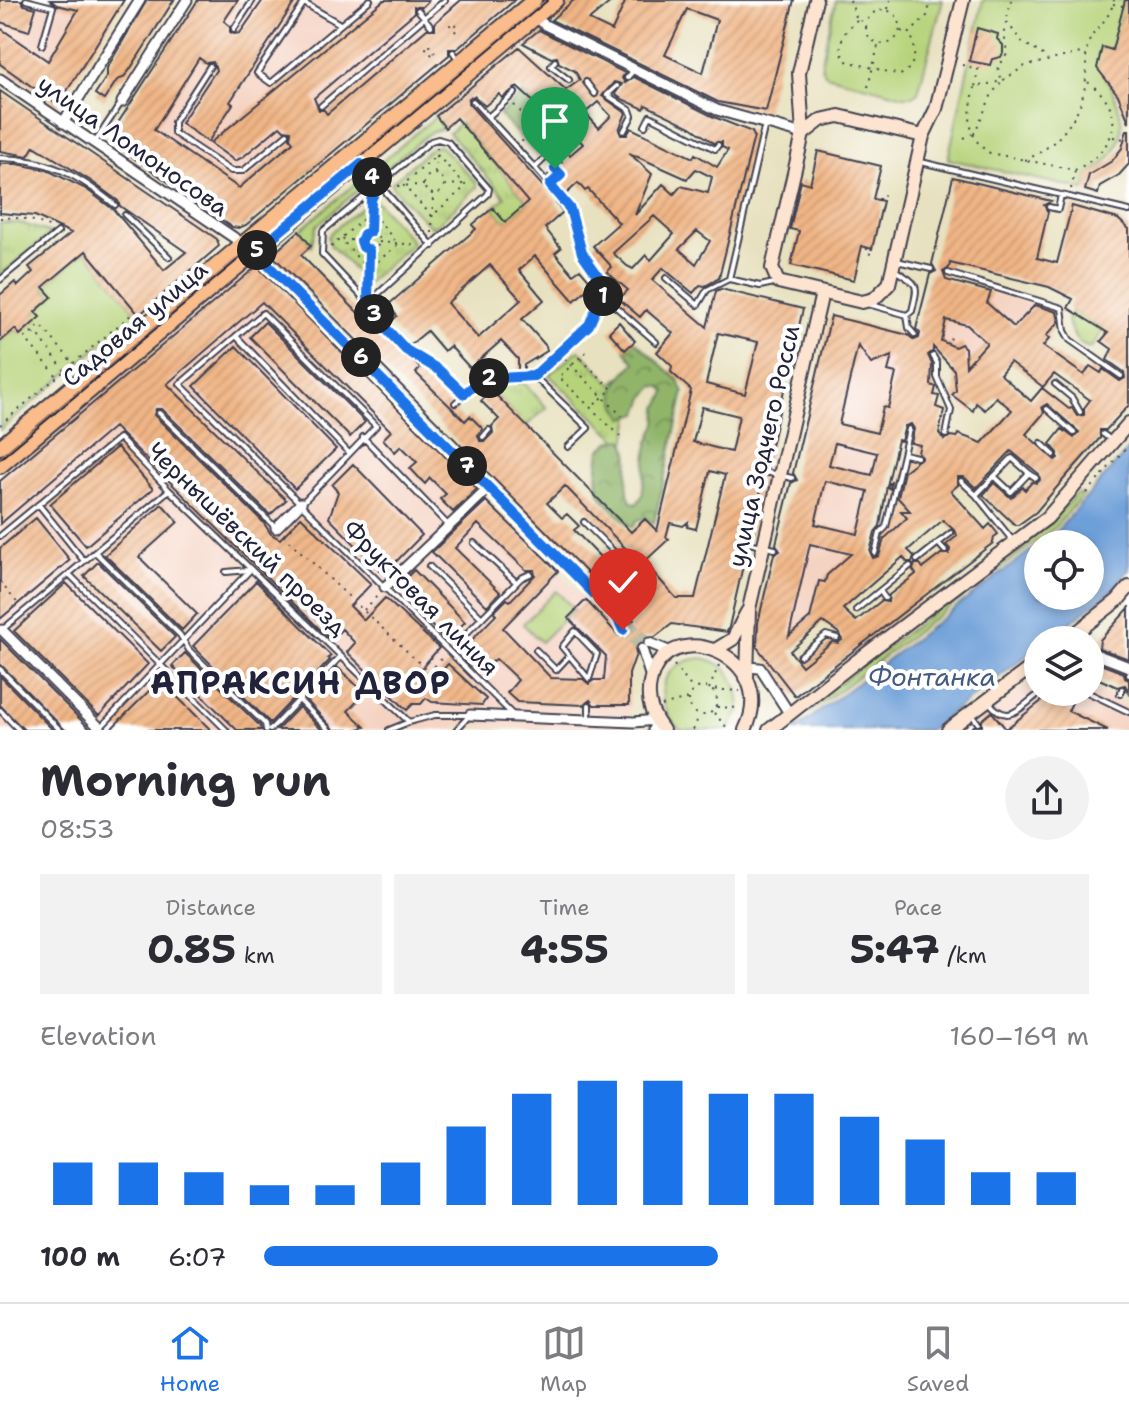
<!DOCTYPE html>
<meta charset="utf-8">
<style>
body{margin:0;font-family:"Shantell Sans",sans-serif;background:#f2f2f3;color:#2b2b33;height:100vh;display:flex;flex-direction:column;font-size:30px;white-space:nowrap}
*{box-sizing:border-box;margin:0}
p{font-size:26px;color:#7c7c81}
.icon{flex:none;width:44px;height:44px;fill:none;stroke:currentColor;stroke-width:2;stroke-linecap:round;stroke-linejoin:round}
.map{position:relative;height:730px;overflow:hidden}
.details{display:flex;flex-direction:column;background:#fff;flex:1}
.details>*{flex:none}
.fabs{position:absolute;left:1024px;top:530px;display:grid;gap:16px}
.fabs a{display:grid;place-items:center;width:80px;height:80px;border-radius:50%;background:#fff;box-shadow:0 4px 12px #0003;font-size:40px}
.pin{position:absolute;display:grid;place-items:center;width:68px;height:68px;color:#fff;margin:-82px -34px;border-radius:50% 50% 50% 0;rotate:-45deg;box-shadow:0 0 8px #0007}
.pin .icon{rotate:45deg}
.km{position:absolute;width:40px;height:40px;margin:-20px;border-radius:50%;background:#222;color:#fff;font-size:22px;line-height:40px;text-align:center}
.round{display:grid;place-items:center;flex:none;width:84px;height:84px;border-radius:42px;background:#f2f2f3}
.overview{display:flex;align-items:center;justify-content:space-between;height:136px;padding:0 40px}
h1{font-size:44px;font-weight:700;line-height:60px}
.figures{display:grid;grid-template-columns:repeat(3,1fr);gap:12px;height:136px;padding:8px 40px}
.figures div{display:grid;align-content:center;border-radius:0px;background:#f2f2f3;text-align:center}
.figures b{font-size:40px;font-weight:700}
.figures small{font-size:22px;font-weight:400}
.figures p{font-size:22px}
.chart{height:224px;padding:16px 40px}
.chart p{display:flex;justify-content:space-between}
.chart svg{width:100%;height:144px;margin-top:8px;stroke:#1a73e8;stroke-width:6}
ul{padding:0 40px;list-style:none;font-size:26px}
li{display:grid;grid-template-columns:128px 96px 1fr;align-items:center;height:60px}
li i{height:20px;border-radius:10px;background:#1a73e8}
.dock{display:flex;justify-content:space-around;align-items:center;height:112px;border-top:2px solid #e1e1e2;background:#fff;font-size:22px;color:#7c7c81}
.dock a{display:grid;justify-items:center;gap:4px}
.dock .current{color:#1a73e8}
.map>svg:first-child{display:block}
.built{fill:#f5d3c2}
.grass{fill:url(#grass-tufts);stroke:#6c7a5a;stroke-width:2}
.forest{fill:url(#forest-crowns);stroke:#596c52;stroke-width:2}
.green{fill:#b6d379;stroke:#6c7a5a;stroke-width:2}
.water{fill:#6d9fd8;stroke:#48608a;stroke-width:2}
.building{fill:url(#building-hatch);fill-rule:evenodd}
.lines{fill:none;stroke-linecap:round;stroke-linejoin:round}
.street-tunnel{stroke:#c0bba5;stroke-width:9;stroke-dasharray:9 4.5;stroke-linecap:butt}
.lane-casing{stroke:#403f4f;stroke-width:8}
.street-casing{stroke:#403f4f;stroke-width:13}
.secondary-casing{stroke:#403f4f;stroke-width:16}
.primary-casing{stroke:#403f4f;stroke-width:18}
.path{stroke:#403f4f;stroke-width:2;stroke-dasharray:2 6;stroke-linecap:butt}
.lane{stroke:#fff;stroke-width:4}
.street{stroke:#fff;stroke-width:9}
.secondary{stroke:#fde4d0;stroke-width:12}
.primary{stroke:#f9bc8a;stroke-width:14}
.tram{stroke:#22223b;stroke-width:2}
.route-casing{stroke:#fff;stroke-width:16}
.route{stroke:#1a73e8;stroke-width:10}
.labels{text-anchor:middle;stroke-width:8;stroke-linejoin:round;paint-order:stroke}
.street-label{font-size:24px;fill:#22223b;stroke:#fff}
.water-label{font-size:26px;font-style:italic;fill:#445a82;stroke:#fff}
.district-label{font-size:32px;font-weight:bold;letter-spacing:2px;fill:#22223b;stroke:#fff}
</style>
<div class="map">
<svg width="1129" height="730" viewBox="0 0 1129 730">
<defs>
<pattern id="grass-tufts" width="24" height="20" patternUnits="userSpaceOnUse" patternTransform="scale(2)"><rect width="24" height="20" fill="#b6d379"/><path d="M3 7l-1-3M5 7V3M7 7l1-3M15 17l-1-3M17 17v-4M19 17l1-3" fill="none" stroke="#9cb56a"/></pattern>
<pattern id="forest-crowns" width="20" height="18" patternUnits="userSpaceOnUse" patternTransform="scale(2)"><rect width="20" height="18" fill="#90b569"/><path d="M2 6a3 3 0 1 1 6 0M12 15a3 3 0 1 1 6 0" fill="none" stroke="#759358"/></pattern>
<pattern id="building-hatch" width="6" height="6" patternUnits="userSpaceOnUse" patternTransform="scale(2)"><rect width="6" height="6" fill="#f0b585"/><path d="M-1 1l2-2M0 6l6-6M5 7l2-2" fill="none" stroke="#ce9b74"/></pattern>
</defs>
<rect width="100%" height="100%" fill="#fff"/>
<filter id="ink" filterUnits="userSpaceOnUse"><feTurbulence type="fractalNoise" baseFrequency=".0125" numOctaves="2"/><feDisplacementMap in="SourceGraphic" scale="16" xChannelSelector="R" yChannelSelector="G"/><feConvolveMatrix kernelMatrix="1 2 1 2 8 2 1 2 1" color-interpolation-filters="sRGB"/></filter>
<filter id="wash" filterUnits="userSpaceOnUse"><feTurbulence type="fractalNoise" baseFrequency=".006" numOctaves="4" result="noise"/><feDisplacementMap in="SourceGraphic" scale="32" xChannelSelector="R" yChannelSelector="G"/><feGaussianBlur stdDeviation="1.8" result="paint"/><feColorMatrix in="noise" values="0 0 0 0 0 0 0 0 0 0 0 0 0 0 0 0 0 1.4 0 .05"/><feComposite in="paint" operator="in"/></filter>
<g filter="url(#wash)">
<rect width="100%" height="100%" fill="#e8e1bf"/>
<!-- built -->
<path class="built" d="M0 0H125L59 107 0 66Z
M198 0H516L244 227 235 229 107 140Z
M953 177 1051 201 1041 244 1026 240 1023 255 1063 264 1049 287 951 264 946 280 1055 309 1013 351 976 403 973 412H965L963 404 952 395 956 391 953 370 940 353 933 356 932 371 908 365 903 420 889 478 892 479 890 486H887L881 520H879L870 558 822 608 764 656 753 642 831 316 914 336Z
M255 262 638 653 630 675V730H544L457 725 452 730H0V475Z
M1038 676V692H1090V689L1129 707V730H984L975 725Z"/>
<!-- grass -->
<path class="grass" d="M436 116 445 128 429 133 383 171 376 173 372 170Z
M460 123 528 202 505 222 493 208 505 197 449 133Z
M440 146 476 182 477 187 436 225 431 227 393 188 391 183 432 147Z
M362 178 363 186 317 225 311 246 299 231Z
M371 200 378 203 411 240 412 244 367 283 331 246 328 237 331 232Z
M0 223H20L51 233 0 275Z
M1072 310 1103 330 1091 348C1075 345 1072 332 1067 319Z
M579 350 612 384 621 376 614 391 624 417 631 416 626 443 623 439 618 440 549 375Z
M501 383H524L547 408 526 426 492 391Z
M1076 494 1083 495 1055 527 810 712 807 708 1051 523Z"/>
<!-- forest -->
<path class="forest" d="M524 93 559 125 555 129 559 133 538 155 499 115Z
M635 341 678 380 684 392 654 523 645 518 637 520 633 527 629 525C597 493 594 497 600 450L611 441 623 439C636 459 621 481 631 502L637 504 642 496 648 444 657 424 658 408 666 392 662 387 655 386 646 395 639 413 624 418C607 393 614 382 635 363L625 350Z"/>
<!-- green -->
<path class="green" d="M836 0H943L918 92 912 96H904L826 75 822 68V60Z
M983 0H1125L1112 50 1102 48 1108 69 1106 79C1129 119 1129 150 1089 175L1085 190 948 159Z
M86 251 138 314 0 430V342L15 329 20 334 39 318 35 312 52 297 43 287Z
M556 591 574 609 541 642 523 624Z
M702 658C730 663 739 683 740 710L728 730H680C651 701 658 662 702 658Z"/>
<!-- water -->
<path class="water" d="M1129 449V570L1110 592 1047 640H1038V647L929 730H795L1038 545V596H1090V544H1040L1058 530Z"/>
<g id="blocks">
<!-- building -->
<path class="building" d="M0 0H21L24 5 36 8 29 31 0 22Z
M50 0H124L58 105 0 64V28L48 61 78 10 57 5Z
M147 0H174L129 71 123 78 117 80 104 100 95 94 107 76V68Z
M198 0H238L224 21 230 26V32L234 34 240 33 263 0H296L230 102 233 104 208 142 181 123 216 70 213 62 206 63 199 58 154 130 239 188 293 142 290 138 291 131 284 130 280 126 243 157 235 161 210 143 384 0H429L422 7H414V13L314 98 319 110H324L327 114 427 29H435V23L461 0H515L457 49H449V55L246 225 239 228 232 227 117 146 112 138V132Z
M574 0H613L589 20 612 31 626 0H794L766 111 718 102 551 20ZM687 9 717 20 703 73 665 55Z
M1125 0H1129V122L1118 95 1097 68 1102 47 1112 50Z
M977 28 998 34 997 39 1003 45V53L1001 57 992 59 990 65 969 61Z
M539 30 625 73 622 78 625 83 634 77 714 117 752 132 754 136 719 278 705 286 700 285 693 293 663 268 652 280 707 327 716 291 721 289 803 309 766 467 760 470 764 477 750 538 744 541 747 548 729 627 727 632 672 624 655 637 644 638 635 648 636 654 629 674V705H594L590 700 584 705 517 702 507 693 518 680 496 659 483 668 462 650 496 615 494 612 507 599 510 601 535 575 534 570H526L478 524 455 548 500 592 487 606 432 552 486 501 558 571 503 628 551 678 583 679 589 684 594 680H604L606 656 568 618 586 600 619 636 629 635V625L634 620 272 255 299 231 311 246 301 255 378 333 381 330 403 354 412 360 420 368 416 373 465 421 470 416 483 429 478 435 480 441H485L493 433 492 426 499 419 481 401 492 391 631 532 645 519 657 531 691 390 671 372 672 366 657 352 673 333 646 310 640 317 619 299 628 290 607 272 612 267 593 246 619 223 588 189 585 191 578 183 565 195 548 175 562 162 559 158 566 151 570 155 583 144 566 125 561 123 559 125 517 87 502 98 499 94 485 106 474 96 469 98 468 103 557 202 556 203 563 212 545 228 561 248 555 253 573 274 580 269 593 284 574 301 535 256 519 270 544 300 522 319 546 346 547 351 524 365V372L518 371V359L501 341 470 368 450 346 444 351 427 331 409 346 389 324 397 316 388 305 476 229 472 225 493 208 505 222 528 202 456 118 445 128 436 116 519 47 566 90 580 80 575 71 559 63 557 57 551 58 523 43ZM614 82 622 84 615 94 620 98 644 109 646 105 691 127 714 143 722 142V147L728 150 717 167 695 154 693 158 631 128 627 135H621L619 130 626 113 602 96ZM598 102 611 116 599 128 585 113ZM629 153 687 179 696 169 712 177 708 193 681 186 674 194 663 184 635 215 652 174ZM654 216 674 234 651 260 646 255 633 269 627 266 613 253ZM697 231 710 241 696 264 679 249ZM490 265 521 300 478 338 447 303ZM718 333 758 342 745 394 706 384ZM702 407 739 416 731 452 693 442ZM710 471 725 475 695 598H676L644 562 669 539 666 537 670 523 683 526 688 522 687 527 696 529ZM565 486 632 555 624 563 633 576 626 586 620 584 622 577 613 562 608 557 604 561 574 530 579 526 567 514 562 518 547 503Z
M0 91 217 239 219 246 139 315 86 251 43 287 52 297 35 312 40 317 20 335 15 329 0 342V295L15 282 18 286 33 272 29 267 71 233 35 216 0 213V164H17L47 170 86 189 114 210 164 270 186 252 120 206 118 201 91 181 34 146 28 156 0 151Z
M1127 130H1129V164L1119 175 1100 186 1098 194 1085 190 1089 175 1112 161 1122 148Z
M818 151 881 166 873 199 883 201 872 249 862 246 854 280 791 265 799 231 790 229 801 181 810 184Z
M953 177 1051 201 1044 205 1048 212 1037 258 1057 263 1072 206 1118 219 1129 229V405L1106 430H1100V438L1063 480 1036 512 1018 525H1015L983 495 994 483 1011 498 1023 487 1025 490 1032 482 1037 483 1040 480 1039 474 1011 451 976 488 964 477H958V485L951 491 985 529 990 524 998 534 994 537 993 543 795 696 757 647 758 623 774 554 780 551 776 544 791 483 797 480 793 473 831 316 908 335 914 340 919 338 920 333 916 329 930 274 936 271 932 264ZM950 263 1049 287 1073 299 1068 308 1108 333 1101 341 1112 349 1107 360 1124 372 1125 378 1120 381 1103 369 1101 373 1090 366 1084 375 1043 346 1050 338 1046 336 1059 322 1057 312 1035 305 1014 327 987 303 991 292 946 280 943 272 949 268ZM946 320 967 325 987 343 966 366 965 348 961 344 955 347 941 341ZM858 345 871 364 892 356 888 371 896 373 888 408 883 407 877 433 839 424ZM933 347 954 370 956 391 952 395 973 411 976 403 985 410 996 397 1012 410 982 443 958 434 957 437 951 436 944 440 939 433 944 410 936 407 939 396 934 395 936 387 931 385 932 364 928 355 933 351ZM1010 362 1043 387 1054 374 1090 400 1084 408V415L1077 416 1072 408 1069 409 1042 388 1031 401 1000 374ZM1047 404 1079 432 1074 438 1062 429 1050 444 1058 453V458L1055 460 1026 434 1044 413 1042 407ZM911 424 914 429 911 443 920 445 918 452 922 457 904 471 898 498 910 511H901L907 518 884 539 879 556 873 558 870 552 875 532 880 526 887 486 890 489 891 482 887 486 898 440 901 441 905 426ZM835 443 877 453 872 475 829 465ZM825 481 868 491 858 534 815 524ZM943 520 956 532 957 536 946 545 950 549 949 554H941L923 568 920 564H915L913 570 916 574 889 595 888 602 881 601 856 621 843 609 903 557 907 562H912L914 556 908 550ZM810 544 851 554 827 575 825 582 819 581 810 618 789 636ZM823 622 840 634 842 640 838 643 832 642 802 666 790 651Z
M257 266 477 489 453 512 440 499 446 494 430 478 425 484 410 468 417 462 401 446 395 452 383 439 391 431 262 302 167 384 286 500 270 515 162 409H156L154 415 263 522 271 534 280 539 301 517 371 584 350 606 364 620 385 598 439 648 419 671 431 683 448 664 486 699 482 705 432 702 426 698 421 704H413L407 710 347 652 355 643 342 629 331 640 114 427 0 524V481Z
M265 322 365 422 350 437 250 337Z
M619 322 635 341 625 350 609 332Z
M236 346 336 449 295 489 194 386Z
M117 447 153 489 86 546 50 504Z
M353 464 422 535 384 574 329 518 338 492 332 485Z
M162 504 178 522 139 557 197 614 182 630 105 555Z
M36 518 70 560 0 619V548Z
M98 562 175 637 161 651 84 576Z
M414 570 465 622 446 641 396 588Z
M256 581 331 656 328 658 330 660 270 723 193 646Z
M66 583 148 664 99 716 14 631Z
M1129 608V659L1099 648 1100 640Z
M0 639 91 730H65L0 664Z
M185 653 260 726 261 730H237L172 666Z
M1090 660 1124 673 1125 678 1129 680V692L1125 685 1117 687 1090 675Z
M337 667 365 693 348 711 365 727 354 730H334L306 700Z
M0 676 53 730H24L0 705Z
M160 680 211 730H110Z
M1039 692H1077L1068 711 1108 730H969L974 726H982V720L992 712 1006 729 1044 699Z
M299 707 322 730H277Z"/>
</g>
</g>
<g filter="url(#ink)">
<use href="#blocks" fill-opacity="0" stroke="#403f4f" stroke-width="2"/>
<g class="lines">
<!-- street-tunnel -->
<path class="street-tunnel" d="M630 624 649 643
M623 630 642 649"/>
<!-- lane casing -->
<g class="lane-casing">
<path id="lane" d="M26 0 53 7 42 45
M306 0 257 73 271 83 370 0
M304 3 340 24
M418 10 431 26
M234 29 253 0
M453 52 459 60
M555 61 551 66 569 80
M210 66 174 122V133L231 171H243L287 134
M627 78 634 70
M586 82 595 94
M617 86 607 95 630 110 632 116 624 131
M473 101 535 168 568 135 562 129
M321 106 445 0
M488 117 515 93
M765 124 729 279 760 286 774 283
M645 126 650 116 715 149 718 145
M438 139 448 142 489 189 488 194 368 303 322 254 323 231 431 141Z
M95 142 121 103
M0 158C49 159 78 175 115 205
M921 162 1129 211
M363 166 433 246
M1049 207 1058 209 1061 195
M125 215 169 257
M897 261 931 269
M948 273 1062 308 1065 331 1070 340 1121 376
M666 278 698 305 707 290 729 279
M0 280 58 232
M602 300 616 307 656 342
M368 303 379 321 406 350 439 370 464 393
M868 304 907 315 912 311C918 285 920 285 896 271
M907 315 909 328 915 335
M236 336 348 452
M933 356 937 363V377L951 410 946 435
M534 376 589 325 606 287 582 253 570 209 535 168
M1055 384 1072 398 1080 412
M455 403 482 379 534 376 588 428 568 447
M1047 409 1074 433
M159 413 276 528
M1103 434 1111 440
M363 437 447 524
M483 437 489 430
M1041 443 1054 455
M904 454 917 457
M765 472 792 478
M1029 473 1036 478
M961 481 976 495 1013 541
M976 495 1012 458 1029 473 1011 492 994 476
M303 502 376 426 263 313 180 384 513 715
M39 505 84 561
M584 522 618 556V563L628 577 624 582
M0 536 119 438 169 490 409 722 435 715H468
M474 543 516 582
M749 543 775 549
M938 543 945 551
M95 552 180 635 189 650 265 724 266 730
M875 553 880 533 886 527 909 429
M917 560 951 533
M429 566 482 618
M226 572 249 570
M69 574 226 730
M880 591 885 598
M856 610 910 566
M2 630 169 490
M575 631 597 654 589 679 562 647Z
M456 644 521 578 530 574
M536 650 556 670 569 656
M800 656 826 635 837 638
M0 669 60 730
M1129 675V674
M1087 692 1129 712
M1120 694 1122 689
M299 700 329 730
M989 702C1007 725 1018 710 1036 696
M589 705V718
M0 710 19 730
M972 715 978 723
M101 727 251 569
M270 730 341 656
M389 730 409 722
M456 730 468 717"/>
</g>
<!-- street casing -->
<g class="street-casing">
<path id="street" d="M533 16 545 25 717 110 803 134
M0 79 261 256 617 617 623 630
M122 102 187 0
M63 123 140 0
M276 528 301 503
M385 587 489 488
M2 630 100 728
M649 643 671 652
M642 649 651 678
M1090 652 1129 667
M747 667 760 668 789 713
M470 715 634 722 656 720 653 730"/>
</g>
<!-- secondary casing -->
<g class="secondary-casing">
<path id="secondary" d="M816 0 799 73 803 134 772 268 778 282 862 302 874 299 889 284 923 136 936 109 963 0
M803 134 821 120 839 116 923 136
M1067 640 1118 600 1129 587
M715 650 733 639 747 612
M747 678 749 609 822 293
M663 730C652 716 646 701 650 683 664 611 782 655 745 730
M769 730 858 660 1047 518 1129 423
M948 730 1038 662"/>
</g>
<!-- primary casing -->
<g class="primary-casing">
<path id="primary" d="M0 447 534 0
M0 466 556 0"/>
</g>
<!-- path -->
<path class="path" d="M850 0 857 20 866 22
M1113 4 1123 6
M888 9 890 0
M866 27a17 17 0 1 1 34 0a17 17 0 1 1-34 0Z
M117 11 119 12
M857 20C843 30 835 47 846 61L900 75C917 67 917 48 910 33
M1007 22 1021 41 1046 57
M901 31 910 33 927 16 931 0
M456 32 450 25 453 22 459 30
M432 55 425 47 428 44 435 52
M962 65 978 69 975 87 1002 81 1025 66 1085 52
M868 87 878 46
M975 87C969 112 964 137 990 153L1075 170C1118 149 1129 109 1086 81
M61 101 63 102
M514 105 529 120 557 128
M974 134 992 94 1002 81 998 68 1007 54 1004 32 1011 0
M1113 137 1124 139
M964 138 972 134
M522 142 529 121
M437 155 466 186 432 216 403 185Z
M1025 160C1058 146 1082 117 1086 79 1087 67 1084 54 1089 42 1096 25 1109 22 1114 0
M551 164 561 175 556 180
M435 173 437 148
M424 184a10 10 0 1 1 20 0a10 10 0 1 1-20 0Z
M445 185 463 184
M390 186 424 185
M1071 189 1075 171
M879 200 880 195 888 196
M0 218C20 217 35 219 52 229
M361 241a9 9 0 1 1 18 0a9 9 0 1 1-18 0Z
M370 232 371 202
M432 233 433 194
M342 239 359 241
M379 242 419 245
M331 247 371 212 398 244 368 270 341 239
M867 248 866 253 873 254
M368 293 369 251
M34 333 38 338 40 337 67 374
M942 336 952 339
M586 352 559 377 620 436
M565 359 622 416
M581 359 612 389 592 407
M56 375 25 338 41 325 72 362
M0 425 132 314
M1087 493 1129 444
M283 535 429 672 444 656
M0 582 20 606
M364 610 379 594
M674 665 692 688
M719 665 709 689 740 691
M689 701a14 14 0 1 1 28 0a14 14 0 1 1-28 0Z
M662 706 687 699
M717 707 738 708
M714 713 729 730
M693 730 699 716"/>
<!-- lane -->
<use href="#lane" class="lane"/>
<!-- street -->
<use href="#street" class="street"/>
<!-- secondary -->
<use href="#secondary" class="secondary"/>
<!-- primary -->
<use href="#primary" class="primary"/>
<!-- tram -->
<path class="tram" d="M0 459 548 0"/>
</g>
</g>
<g class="lines" filter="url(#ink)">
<!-- route casing -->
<g class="route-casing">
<path id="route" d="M555 169 561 175 550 185 570 209 582 253 606 287 589 325 534 376 482 379 464 394 439 370 406 350 379 321 368 303 369 250 363 247 361 241 364 234 370 232 371 200 378 185 361 164 255 252 617 617 623 630"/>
</g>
<!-- route -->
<use href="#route" class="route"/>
</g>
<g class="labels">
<!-- street labels -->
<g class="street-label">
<text transform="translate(133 146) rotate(35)" y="8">улица Ломоносова</text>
<text transform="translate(135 324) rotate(-40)" y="8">Садовая улица</text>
<text transform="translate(764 446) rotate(-77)" y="8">улица Зодчего Росси</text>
<text transform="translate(247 539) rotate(44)" y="8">Чернышёвский проезд</text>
<text transform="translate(421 598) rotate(45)" y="8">Фруктовая линия</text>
</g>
<!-- water labels -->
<g class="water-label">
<text x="932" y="686">Фонтанка</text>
</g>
<!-- district labels -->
<g class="district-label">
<text x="301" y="694">АПРАКСИН ДВОР</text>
</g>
</g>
</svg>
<div class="fabs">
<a><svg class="icon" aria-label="locate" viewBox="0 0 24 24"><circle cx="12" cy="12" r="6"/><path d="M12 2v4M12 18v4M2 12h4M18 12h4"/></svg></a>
<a><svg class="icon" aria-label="layers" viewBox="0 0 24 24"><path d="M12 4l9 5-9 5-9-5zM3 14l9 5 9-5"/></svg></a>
</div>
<div class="pin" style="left:555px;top:169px;background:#1e9e55"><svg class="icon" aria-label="arrive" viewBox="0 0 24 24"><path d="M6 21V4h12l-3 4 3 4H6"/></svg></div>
<div class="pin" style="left:623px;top:630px;background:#d93025"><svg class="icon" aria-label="check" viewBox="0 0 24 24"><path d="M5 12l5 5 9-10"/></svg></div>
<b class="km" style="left:603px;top:296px">1</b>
<b class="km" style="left:489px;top:378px">2</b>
<b class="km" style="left:374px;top:314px">3</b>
<b class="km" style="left:372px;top:177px">4</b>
<b class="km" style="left:257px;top:250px">5</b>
<b class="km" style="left:361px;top:357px">6</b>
<b class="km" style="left:467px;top:466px">7</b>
</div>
<section class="details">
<div class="overview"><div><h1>Morning run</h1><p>08:53</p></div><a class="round"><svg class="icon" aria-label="share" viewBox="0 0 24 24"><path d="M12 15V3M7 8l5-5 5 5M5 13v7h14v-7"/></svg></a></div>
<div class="figures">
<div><p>Distance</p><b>0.85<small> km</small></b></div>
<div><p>Time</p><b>4:55</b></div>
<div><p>Pace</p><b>5:47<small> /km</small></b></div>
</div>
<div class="chart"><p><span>Elevation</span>160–169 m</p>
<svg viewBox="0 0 160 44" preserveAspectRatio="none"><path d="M5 44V31M15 44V31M25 44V34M35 44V38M45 44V38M55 44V31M65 44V20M75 44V10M85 44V6M95 44V6M105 44V10M115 44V10M125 44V17M135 44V24M145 44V34M155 44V34"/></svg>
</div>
<ul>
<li><b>100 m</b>6:07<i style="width:55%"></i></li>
</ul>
</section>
<nav class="dock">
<a class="current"><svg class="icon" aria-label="home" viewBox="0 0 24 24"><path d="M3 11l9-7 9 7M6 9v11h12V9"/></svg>Home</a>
<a><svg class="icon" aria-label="map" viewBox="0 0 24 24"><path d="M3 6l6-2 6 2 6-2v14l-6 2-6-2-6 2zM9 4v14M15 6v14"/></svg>Map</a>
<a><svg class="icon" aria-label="saved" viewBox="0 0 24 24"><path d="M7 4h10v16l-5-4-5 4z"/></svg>Saved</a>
</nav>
